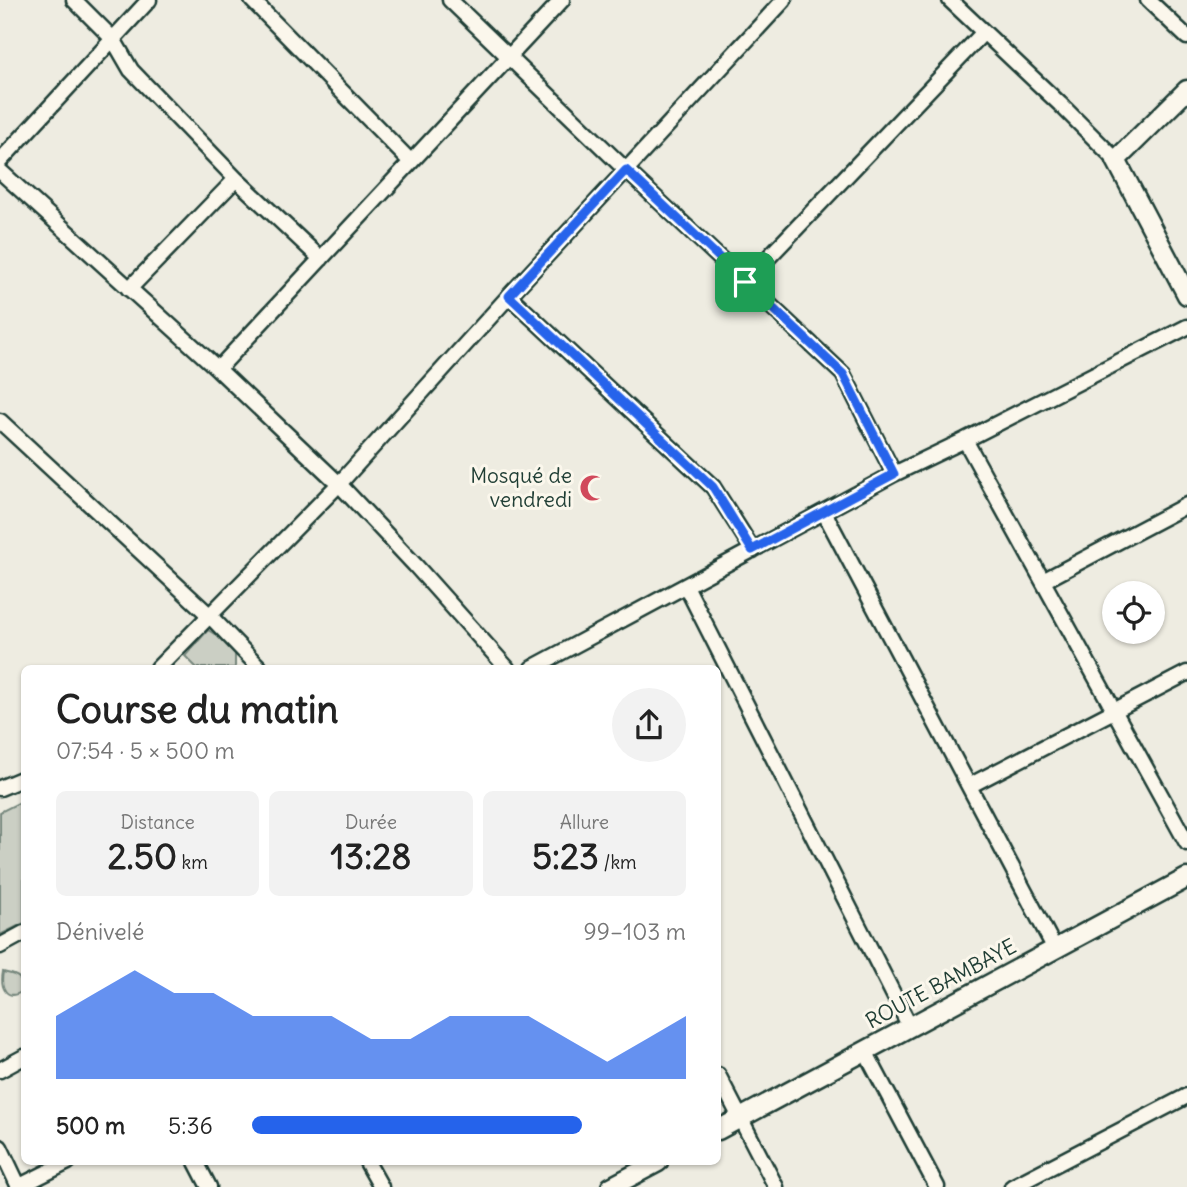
<!DOCTYPE html>
<html lang="fr">
<meta charset="utf-8">
<style>
body{margin:0;font-family:Delius,sans-serif;background:#f2f2f2;color:#222;height:100vh;display:flex;flex-direction:column;font-size:26px;white-space:nowrap}
*{box-sizing:border-box;margin:0}
p{font-size:23px;color:#767676}
.icon{flex:none;width:38px;height:38px;fill:none;stroke:currentColor;stroke-width:2;stroke-linecap:round;stroke-linejoin:round}
.map{position:relative;flex:1;overflow:hidden}
.sheet{position:absolute;left:21px;top:665px;width:700px;height:500px;display:flex;flex-direction:column;background:#fff;border-radius:10px;box-shadow:0 2px 5px #0004}
.sheet>*{flex:none}
.buttons{position:absolute;left:1102px;top:581px;display:grid;gap:14px}
.buttons a{display:grid;place-items:center;width:63px;height:63px;border-radius:50%;background:#fff;box-shadow:0 2px 5px #0004;font-size:35px}
.pin{position:absolute;display:grid;place-items:center;width:60px;height:60px;color:#fff;margin:-30px;border-radius:14px;box-shadow:0 4px 10px #0006}
.round{display:grid;place-items:center;flex:none;width:74px;height:74px;border-radius:37px;background:#f2f2f2}
.headline{display:flex;align-items:center;justify-content:space-between;height:119px;padding:0 35px}
h1{font-size:38px;font-weight:700;line-height:52px}
.figures{display:grid;grid-template-columns:repeat(3,1fr);gap:10px;height:119px;padding:7px 35px}
.figures div{display:grid;align-content:center;border-radius:10px;background:#f2f2f2;text-align:center}
.figures b{font-size:35px;font-weight:700}
.figures small{font-size:19px;font-weight:400}
.figures p{font-size:19px}
.chart{height:196px;padding:14px 35px}
.chart p{display:flex;justify-content:space-between}
.chart svg{width:100%;height:126px;margin-top:7px;fill:#2563eb;opacity:.7}
ul{padding:0 35px;list-style:none;font-size:23px}
li{display:grid;grid-template-columns:112px 84px 1fr;align-items:center;height:52px}
li i{height:18px;border-radius:9px;background:#2563eb}
.map>svg:first-child{display:block}
.green{fill:#cbcfc4;stroke:#75867c;stroke-width:2}
.lines{fill:none;stroke-linecap:round;stroke-linejoin:round}
.minor-casing{stroke:#1f3d34;stroke-width:19}
.tertiary-casing{stroke:#1f3d34;stroke-width:23}
.minor{stroke:#fbf7ec;stroke-width:14}
.tertiary{stroke:#fbf7ec;stroke-width:18}
.route-casing{stroke:#fff;stroke-width:14}
.route{stroke:#2563eb;stroke-width:9}
.labels{text-anchor:middle;stroke-width:6;stroke-linejoin:round;paint-order:stroke}
.poi-label{font-size:21px;fill:#1f3d34;stroke:#fbf7ec;text-anchor:end}
.street-label{font-size:21px;fill:#1f3d34;stroke:#fbf7ec}
</style>
<div class="map">
<svg width="1187" height="1187" viewBox="0 0 1187 1187">
<rect width="100%" height="100%" fill="#eeece1"/>
<filter id="ink" filterUnits="userSpaceOnUse"><feTurbulence type="fractalNoise" baseFrequency=".0143" numOctaves="2"/><feDisplacementMap in="SourceGraphic" scale="14" xChannelSelector="R" yChannelSelector="G"/><feConvolveMatrix kernelMatrix="1 2 1 2 8 2 1 2 1" color-interpolation-filters="sRGB"/></filter>
<g filter="url(#ink)">
<!-- green -->
<path class="green" d="M208 630 229 643 235 642V668H197L185 656Z
M24 800V923L0 935V812Z
M3 972C16 975 22 975 23 991 6 1002 0 987 3 972Z"/>
<g class="lines">
<!-- minor casing -->
<g class="minor-casing">
<path id="minor" d="M74 0 113 39 131 70 236 179 321 259
M252 0 411 162
M450 0 626 170 843 374 894 474
M950 0 1060 104 1116 160
M1148 0 1187 37
M0 161 149 0
M0 171 218 369 339 484 415 565 507 668
M745 282 984 32
M129 289 236 179
M509 296 713 487 753 550
M218 369 562 0
M0 421 209 615 260 668
M965 440 1187 843
M824 512 1055 949
M1043 581 1187 505
M686 586 910 1027
M158 668 339 484 509 296 784 0
M532 668 894 474 965 440 1187 327
M969 786 1187 673
M0 788 24 778
M0 946 24 933
M865 1051 937 1187
M0 1070 24 1057
M718 1075 776 1187
M0 1147 19 1187
M196 1162 209 1187
M367 1162 381 1187
M18 1187 68 1162
M1012 1187 1187 1096"/>
</g>
<!-- tertiary casing -->
<g class="tertiary-casing">
<path id="tertiary" d="M1187 90 1116 160 1187 295
M718 1130 1187 878
M611 1187 658 1162"/>
</g>
<!-- minor -->
<use href="#minor" class="minor"/>
<!-- tertiary -->
<use href="#tertiary" class="tertiary"/>
</g>
</g>
<g class="lines" filter="url(#ink)">
<!-- route casing -->
<g class="route-casing">
<path id="route" d="M626 170 843 374 894 474 752 550 713 487 509 296Z"/>
</g>
<!-- route -->
<use href="#route" class="route"/>
</g>
<!-- icons -->
<defs>
<g id="mosque-bare" transform="scale(2.1)"><path d="M3.5-4.9A6 6 0 1 0 3.5 4.9A5 5 0 1 1 3.5-4.9Z" fill="#d1495b" stroke="#fbf7ec" stroke-width="2.5" paint-order="stroke"/></g>
</defs>
<g fill-rule="evenodd">
<use href="#mosque-bare" x="593" y="488"/>
</g>
<g class="labels">
<!-- poi labels -->
<g class="poi-label">
<text x="572" y="483">Mosqué de<tspan x="572" dy="24">vendredi</tspan></text>
</g>
<!-- street labels -->
<g class="street-label">
<text transform="translate(941 984) rotate(-28)" y="7">ROUTE BAMBAYE</text>
</g>
</g>
</svg>
<div class="buttons">
<a><svg class="icon" aria-label="locate" viewBox="0 0 24 24"><circle cx="12" cy="12" r="6"/><path d="M12 2v4M12 18v4M2 12h4M18 12h4"/></svg></a>
</div>
<div class="pin" style="left:745px;top:282px;background:#1e9e55"><svg class="icon" aria-label="arrive" viewBox="0 0 24 24"><path d="M6 21V4h12l-3 4 3 4H6"/></svg></div>
<section class="sheet">
<div class="headline"><div><h1>Course du matin</h1><p>07:54 · 5 × 500 m</p></div><a class="round"><svg class="icon" aria-label="share" viewBox="0 0 24 24"><path d="M12 15V3M7 8l5-5 5 5M5 13v7h14v-7"/></svg></a></div>
<div class="figures">
<div><p>Distance</p><b>2.50<small> km</small></b></div>
<div><p>Durée</p><b>13:28</b></div>
<div><p>Allure</p><b>5:23<small> /km</small></b></div>
</div>
<div class="chart"><p><span>Dénivelé</span>99–103 m</p>
<svg viewBox="0 0 160 44" preserveAspectRatio="none"><path d="M0 44V22L10 14L20 6L30 14L40 14L50 22L60 22L70 22L80 30L90 30L100 22L110 22L120 22L130 30L140 38L150 30L160 22V44z"/></svg>
</div>
<ul>
<li><b>500 m</b>5:36<i style="width:76%"></i></li>
</ul>
</section>
</div>
